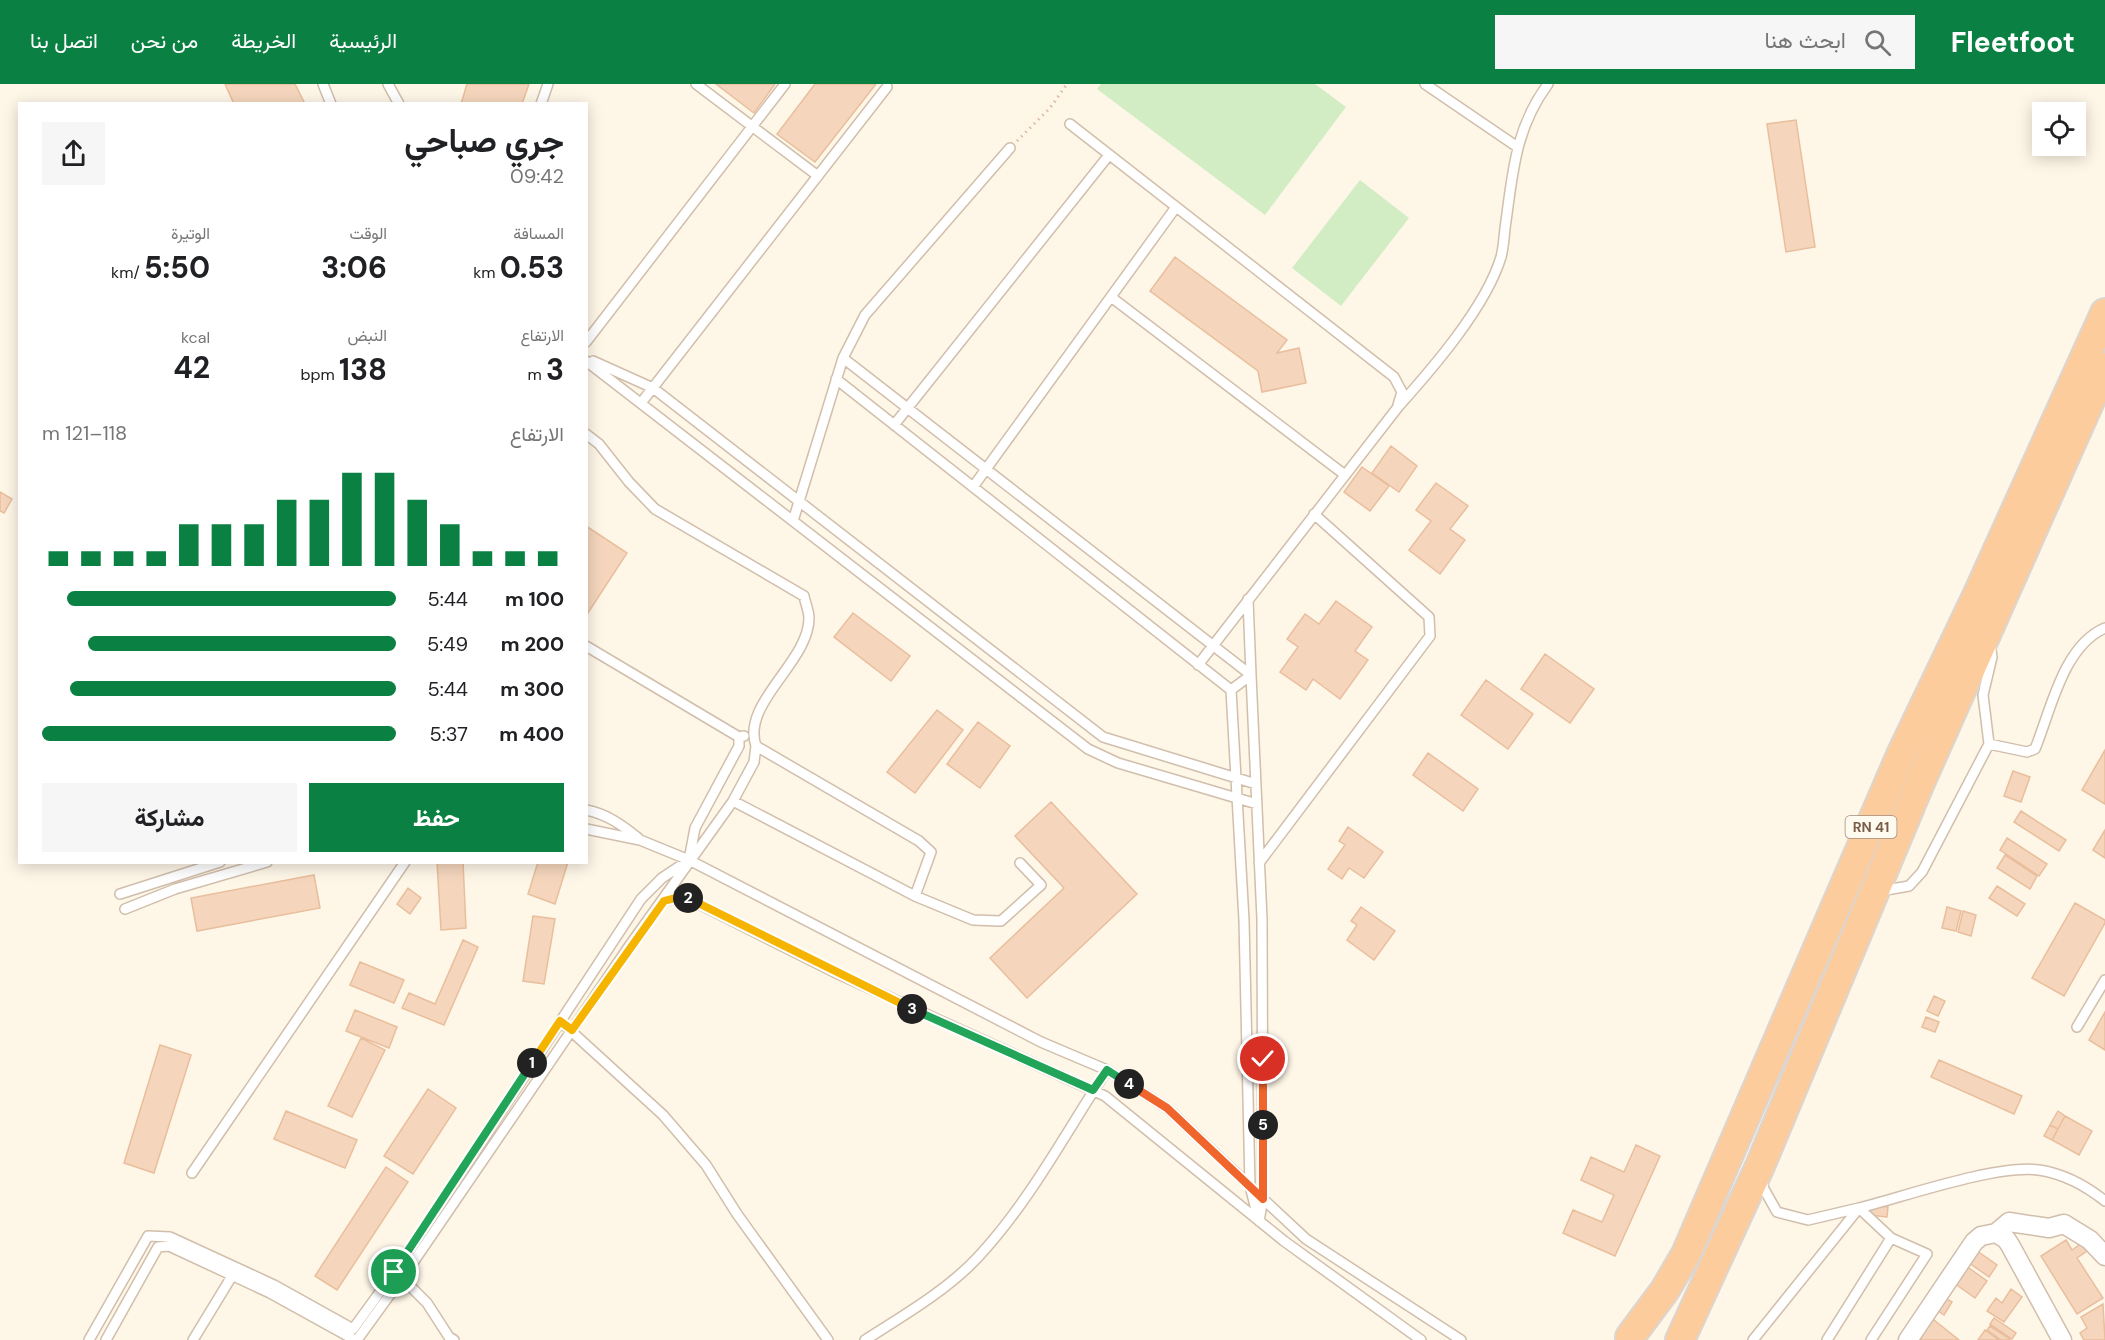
<!DOCTYPE html>
<html lang="ar">
<meta charset="utf-8">
<style>
body{margin:0;font-family:"DM Sans",Vazirmatn,sans-serif;background:#f6f6f6;color:#202124;direction:rtl;height:100vh;display:flex;flex-direction:column;font-size:22px;white-space:nowrap}
*{box-sizing:border-box;margin:0}
p{font-size:20px;color:#757577}
.icon{flex:none;width:33px;height:33px;fill:none;stroke:currentColor;stroke-width:2;stroke-linecap:round;stroke-linejoin:round}
.map{position:relative;flex:1;overflow:hidden;direction:ltr}
.sheet{position:absolute;left:18px;top:18px;width:570px;height:762px;display:flex;flex-direction:column;background:#fff;border-radius:0px;box-shadow:0 3px 15px #0003;direction:rtl}
.sheet>*{flex:none}
.controls{position:absolute;left:2032px;top:18px;display:grid;gap:12px}
.controls a{display:grid;place-items:center;width:54px;height:54px;border-radius:0px;background:#fff;box-shadow:0 3px 15px #0003;font-size:30px}
.pin{position:absolute;display:grid;place-items:center;width:51px;height:51px;color:#fff;margin:-26px;border:3px solid #fff;border-radius:50%;box-shadow:0 2px 6px #0007}
.km{position:absolute;width:30px;height:30px;margin:-15px;border-radius:50%;background:#222;color:#fff;font-size:16px;line-height:30px;text-align:center}
.round{display:grid;place-items:center;flex:none;width:63px;height:63px;border-radius:0px;background:#f6f6f6}
.summary{display:flex;align-items:center;justify-content:space-between;height:102px;padding:0 24px}
h1{font-size:33px;font-weight:700;line-height:45px}
.metrics{display:grid;grid-template-columns:repeat(3,1fr);gap:9px;height:102px;padding:6px 24px}
.metrics div{display:grid;align-content:center}
.metrics b{font-size:30px;font-weight:700}
.metrics small{font-size:16px;font-weight:400}
.metrics p{font-size:16px}
.chart{height:168px;padding:12px 24px}
.chart p{display:flex;justify-content:space-between}
.chart svg{width:100%;height:108px;margin-top:6px;stroke:#0b8043;stroke-width:6}
.action{display:flex;gap:12px;margin-top:auto;padding:12px 24px}
.action a{flex:1;height:69px;border-radius:0px;background:#0b8043;color:#fff;font-size:24px;font-weight:700;line-height:69px;text-align:center}
.action a+a{background:#f6f6f6;color:#202124}
ul{padding:0 24px;list-style:none;font-size:20px}
li{display:grid;grid-template-columns:96px 72px 1fr;align-items:center;height:45px}
li i{height:15px;border-radius:8px;background:#0b8043}
header{display:flex;align-items:center;gap:36px;box-sizing:border-box;height:84px;padding:0 30px;background:#0b8043;color:#fff}
header strong{font-size:28px}
nav{display:flex;gap:33px;margin-inline-start:auto;font-size:21px}
.search{width:420px;height:54px;background:#f6f6f6;display:flex;align-items:center;gap:15px;box-sizing:border-box;padding:0 21px;border-radius:0px;color:#757577;font-size:22px}
.map>svg:first-child{display:block}
.green{fill:#d2edc4}
.building{fill:#f5d6bd;stroke:#e9be9c;stroke-width:1.5}
.lines{fill:none;stroke-linecap:round;stroke-linejoin:round}
.service-casing{stroke:#d1beab;stroke-width:12}
.minor-casing{stroke:#d1beab;stroke-width:21}
.trunk-casing{stroke:#dcd5d0;stroke-width:32}
.path{stroke:#dbba9f;stroke-width:3;stroke-dasharray:1.5 4.5;stroke-linecap:butt}
.service{stroke:#fff;stroke-width:9}
.minor{stroke:#fff;stroke-width:18}
.trunk{stroke:#fdcc9c;stroke-width:28}
.split-1-casing{stroke:#fff;stroke-width:12}
.split-2-casing{stroke:#fff;stroke-width:12}
.split-3-casing{stroke:#fff;stroke-width:12}
.split-4-casing{stroke:#fff;stroke-width:12}
.split-5-casing{stroke:#fff;stroke-width:12}
.split-6-casing{stroke:#fff;stroke-width:12}
.split-1{stroke:#22a559;stroke-width:8}
.split-2{stroke:#f5b400;stroke-width:8}
.split-3{stroke:#f5b400;stroke-width:8}
.split-4{stroke:#22a559;stroke-width:8}
.split-5{stroke:#f0652b;stroke-width:8}
.split-6{stroke:#f0652b;stroke-width:8}
.labels{text-anchor:middle;stroke-width:4.5;stroke-linejoin:round;paint-order:stroke}
.shield{fill:#fffaef;stroke:#a28c7b;stroke-width:1.5}
.shield-label{font-size:14px;font-weight:bold;fill:#7a5d49}
</style>
<header>
<strong>Fleetfoot</strong>
<div class="search"><svg class="icon" aria-label="search" viewBox="0 0 24 24"><circle cx="10" cy="10" r="6"/><path d="M15 15l6 6"/></svg>ابحث هنا</div>
<nav><a>الرئيسية</a><a>الخريطة</a><a>من نحن</a><a>اتصل بنا</a></nav>
</header>
<div class="map">
<svg width="2105" height="1256" viewBox="0 0 2105 1256">
<rect width="100%" height="100%" fill="#fef6e7"/>
<!-- green -->
<path class="green" d="M1101 0H1315L1346 23 1265 131 1097 5Z
M1360 96 1409 134 1341 222 1292 184Z"/>
<!-- building -->
<path class="building" d="M225 0H295L305 20H234Z
M467 0H529L522 20H461Z
M716 0H775L754 29Z
M815 0H876L815 78 777 50Z
M1796 36 1815 163 1786 168 1767 40Z
M1175 173 1287 256 1277 269 1299 264 1306 299 1262 308 1258 287 1150 207Z
M1391 362 1417 382 1399 408 1372 389Z
M1362 383 1389 402 1370 427 1344 408Z
M1436 399 1468 422 1450 445 1465 456 1440 490 1409 466 1431 437 1416 426Z
M0 408 12 415 4 429 0 427Z
M586 442 627 469 586 532Z
M1336 517 1372 543 1355 567 1368 576 1340 615 1313 595 1306 606 1280 588 1298 563 1287 555 1305 530 1319 540Z
M853 529 910 572 891 597 834 553Z
M1545 570 1594 605 1570 639 1521 605Z
M1486 596 1533 630 1508 665 1461 631Z
M937 626 963 646 915 709 887 688Z
M978 638 1010 662 980 704 947 680Z
M2105 666V720L2082 706Z
M1428 669 1478 705 1463 727 1413 691Z
M2013 687 2030 693 2021 718 2004 712Z
M1051 718 1137 810 1027 914 990 874 1064 804 1015 752Z
M2021 727 2066 756 2059 767 2014 738Z
M1348 743 1383 768 1364 794 1349 784 1342 795 1328 785 1345 761 1339 757Z
M2105 746V774L2093 766Z
M2007 754 2047 780 2039 792 2000 766Z
M2005 771 2037 792 2030 805 1997 784Z
M437 778H463L466 844 441 846Z
M538 778H568L555 820 528 810Z
M314 791 320 824 197 847 191 814Z
M1997 802 2025 820 2017 832 1989 814Z
M408 804 421 814 410 830 397 820Z
M2075 819 2105 836V839L2064 912 2032 894Z
M1361 823 1395 847 1374 876 1347 856 1357 841 1351 837Z
M1947 823 1961 827 1956 847 1942 844Z
M1963 827 1976 831 1971 852 1958 848Z
M533 832 555 835 544 900 523 897Z
M463 856 478 863 444 941 402 924 409 909 435 920Z
M360 878 404 896 394 919 350 901Z
M1934 912 1945 917 1938 932 1927 927Z
M355 926 397 943 389 964 346 947Z
M2105 928V966L2089 956Z
M1926 933 1939 938 1935 948 1922 943Z
M361 954 385 966 352 1033 328 1022Z
M160 961 191 971 154 1089 124 1079Z
M1939 976 2022 1012 2014 1030 1931 993Z
M428 1005 456 1024 413 1090 384 1072Z
M286 1027 357 1056 345 1084 274 1055Z
M2058 1027 2065 1032 2058 1045 2050 1041Z
M2065 1032 2092 1047 2079 1071 2052 1056Z
M2050 1041 2058 1045 2052 1056 2044 1052Z
M1636 1061 1660 1072 1615 1172 1563 1149 1573 1126 1602 1138 1614 1111 1581 1096 1591 1073 1624 1088Z
M386 1083 408 1098 337 1206 315 1192Z
M1870 1121 1888 1123 1887 1133 1869 1131Z
M2066 1156 2072 1166 2082 1159 2087 1167 2077 1174 2103 1214 2077 1230 2041 1172Z
M1973 1164 1997 1181 1989 1193 1965 1176Z
M1962 1179 1987 1197 1975 1214 1950 1196Z
M2011 1205 2022 1213 2004 1238 1987 1227 1996 1214 2002 1219Z
M1940 1211 1952 1218 1944 1231 1932 1223Z
M2103 1220 2105 1256H2084L2080 1249 2087 1244 2081 1233Z
M1929 1232 1959 1256H1916Z
M1994 1234 2016 1249 2012 1255 1990 1240Z
M1990 1242 2010 1255 2009 1256H2001L1987 1246Z
M1985 1246 1999 1256H1978Z"/>
<g class="lines">
<!-- service casing -->
<g class="service-casing">
<path id="service" d="M323 0 331 20
M388 0 399 20
M696 0 818 92
M1425 0 1516 62
M541 20 548 0
M1070 40 1394 293 1402 308 1398 321
M1111 213 1345 391
M586 258 785 0
M843 274 1251 591 1262 835 1263 1115 1259 1137
M586 277 1088 665 1118 679 1257 720
M593 277 653 304 1103 653 1256 700
M836 295 1231 606 1244 836 1250 1102 1258 1134
M641 319 887 3
M894 341 1109 71
M586 350 599 360 629 398 655 425 804 512C805 518 809 527 809 534 809 578 741 619 756 662L919 757 931 768 915 812
M973 403 1176 123
M793 437 843 274 865 231 1010 64
M586 562 739 653 744 652
M1198 581 1398 323C1432 285 1486 223 1501 173 1504 162 1504 149 1506 137 1513 86 1516 43 1548 0
M1231 606 1251 591 1248 515
M1989 660 2027 668 2035 665C2051 626 2063 562 2105 544
M733 717 915 812 973 836 1001 837 1041 801 1020 779
M586 726C607 730 622 741 638 754
M586 745 640 756 689 776 1041 958 1107 986 1167 1024 1251 1103
M1259 779 1430 552 1429 533 1314 430
M1880 807 1909 802 1922 788 1989 660 1983 611 1992 573 1990 559
M120 810 220 778
M664 817 683 812 834 888 1105 1012 1284 1157 1421 1256
M125 825 175 805 267 778
M560 937 663 1031 706 1081 737 1130 828 1256
M2077 943 2105 896
M192 1089 405 778
M1261 1113 1306 1155 1461 1256
M1859 1124C1903 1113 1997 1080 2039 1086 2065 1090 2085 1101 2105 1117
M1859 1124 1891 1154 1927 1170 1871 1256
M399 1191 427 1219 449 1253 454 1256
M89 1256 148 1152 170 1153 274 1201 353 1245 404 1175 641 815 662 794 689 776 695 744 739 662V653
M106 1256 158 1163 169 1162 270 1209 355 1256
M193 1256 232 1192
M357 1256 412 1180 630 861 733 717 754 678 756 662
M865 1256C903 1232 949 1205 979 1172 1030 1117 1066 1048 1107 986
M1753 1256 1859 1124 1808 1136 1777 1128 1764 1105 1762 1096
M1827 1256 1891 1154"/>
</g>
<!-- minor casing -->
<g class="minor-casing">
<path id="minor" d="M1996 1149 2009 1138 2049 1144 2064 1140 2090 1156 2105 1172
M1908 1256 1974 1158 1981 1152 1996 1149 2006 1155 2010 1161 2062 1256"/>
</g>
<!-- trunk casing -->
<g class="trunk-casing">
<path id="trunk" d="M1630 1253 1665 1206 1686 1170 1901 671 1977 512 2105 229
M1680 1256 1760 1082 1919 701 2105 283"/>
</g>
<!-- path -->
<path class="path" d="M1017 57 1050 24 1067 0"/>
<!-- service -->
<use href="#service" class="service"/>
<!-- minor -->
<use href="#minor" class="minor"/>
<!-- trunk -->
<use href="#trunk" class="trunk"/>
</g>
<g class="lines">
<!-- split-1 casing -->
<g class="split-1-casing">
<path id="split-1" d="M394 1188 532 979"/>
</g>
<!-- split-2 casing -->
<g class="split-2-casing">
<path id="split-2" d="M532 979 560 937 572 946 664 817 683 812 688 814"/>
</g>
<!-- split-3 casing -->
<g class="split-3-casing">
<path id="split-3" d="M688 814 912 925"/>
</g>
<!-- split-4 casing -->
<g class="split-4-casing">
<path id="split-4" d="M912 925 1093 1006 1107 986 1129 1000"/>
</g>
<!-- split-5 casing -->
<g class="split-5-casing">
<path id="split-5" d="M1129 1000 1167 1024 1263 1115V1041"/>
</g>
<!-- split-6 casing -->
<g class="split-6-casing">
<path id="split-6" d="M1263 975V1041"/>
</g>
<!-- split-1 -->
<use href="#split-1" class="split-1"/>
<!-- split-2 -->
<use href="#split-2" class="split-2"/>
<!-- split-3 -->
<use href="#split-3" class="split-3"/>
<!-- split-4 -->
<use href="#split-4" class="split-4"/>
<!-- split-5 -->
<use href="#split-5" class="split-5"/>
<!-- split-6 -->
<use href="#split-6" class="split-6"/>
</g>
<g class="labels">
<!-- shield labels -->
<rect class="shield" x="1845.5" y="732" width="51" height="22" rx="4.5"/>
<g class="shield-label">
<text x="1871" y="748">RN 41</text>
</g>
</g>
</svg>
<div class="controls">
<a><svg class="icon" aria-label="locate" viewBox="0 0 24 24"><circle cx="12" cy="12" r="6"/><path d="M12 2v4M12 18v4M2 12h4M18 12h4"/></svg></a>
</div>
<div class="pin" style="left:394px;top:1188px;background:#1e9e55"><svg class="icon" aria-label="arrive" viewBox="0 0 24 24"><path d="M6 21V4h12l-3 4 3 4H6"/></svg></div>
<div class="pin" style="left:1263px;top:975px;background:#d93025"><svg class="icon" aria-label="check" viewBox="0 0 24 24"><path d="M5 12l5 5 9-10"/></svg></div>
<b class="km" style="left:532px;top:979px">1</b>
<b class="km" style="left:688px;top:814px">2</b>
<b class="km" style="left:912px;top:925px">3</b>
<b class="km" style="left:1129px;top:1000px">4</b>
<b class="km" style="left:1263px;top:1041px">5</b>
<section class="sheet">
<div class="summary"><div><h1>جري صباحي</h1><p>09:42</p></div><a class="round"><svg class="icon" aria-label="share" viewBox="0 0 24 24"><path d="M12 15V3M7 8l5-5 5 5M5 13v7h14v-7"/></svg></a></div>
<div class="metrics">
<div><p>المسافة</p><b>0.53<small> km</small></b></div>
<div><p>الوقت</p><b>3:06</b></div>
<div><p>الوتيرة</p><b>5:50<small> /km</small></b></div>
</div>
<div class="metrics">
<div><p>الارتفاع</p><b>3<small> m</small></b></div>
<div><p>النبض</p><b>138<small> bpm</small></b></div>
<div><p>kcal</p><b>42</b></div>
</div>
<div class="chart"><p><span>الارتفاع</span>118–121 m</p>
<svg viewBox="0 0 160 44" preserveAspectRatio="none"><path d="M5 44V38M15 44V38M25 44V38M35 44V38M45 44V27M55 44V27M65 44V27M75 44V17M85 44V17M95 44V6M105 44V6M115 44V17M125 44V27M135 44V38M145 44V38M155 44V38"/></svg>
</div>
<ul>
<li><b>100 m</b>5:44<i style="width:93%"></i></li>
<li><b>200 m</b>5:49<i style="width:87%"></i></li>
<li><b>300 m</b>5:44<i style="width:92%"></i></li>
<li><b>400 m</b>5:37<i style="width:100%"></i></li>
</ul>
<div class="action"><a>حفظ</a><a>مشاركة</a></div>
</section>
</div>
